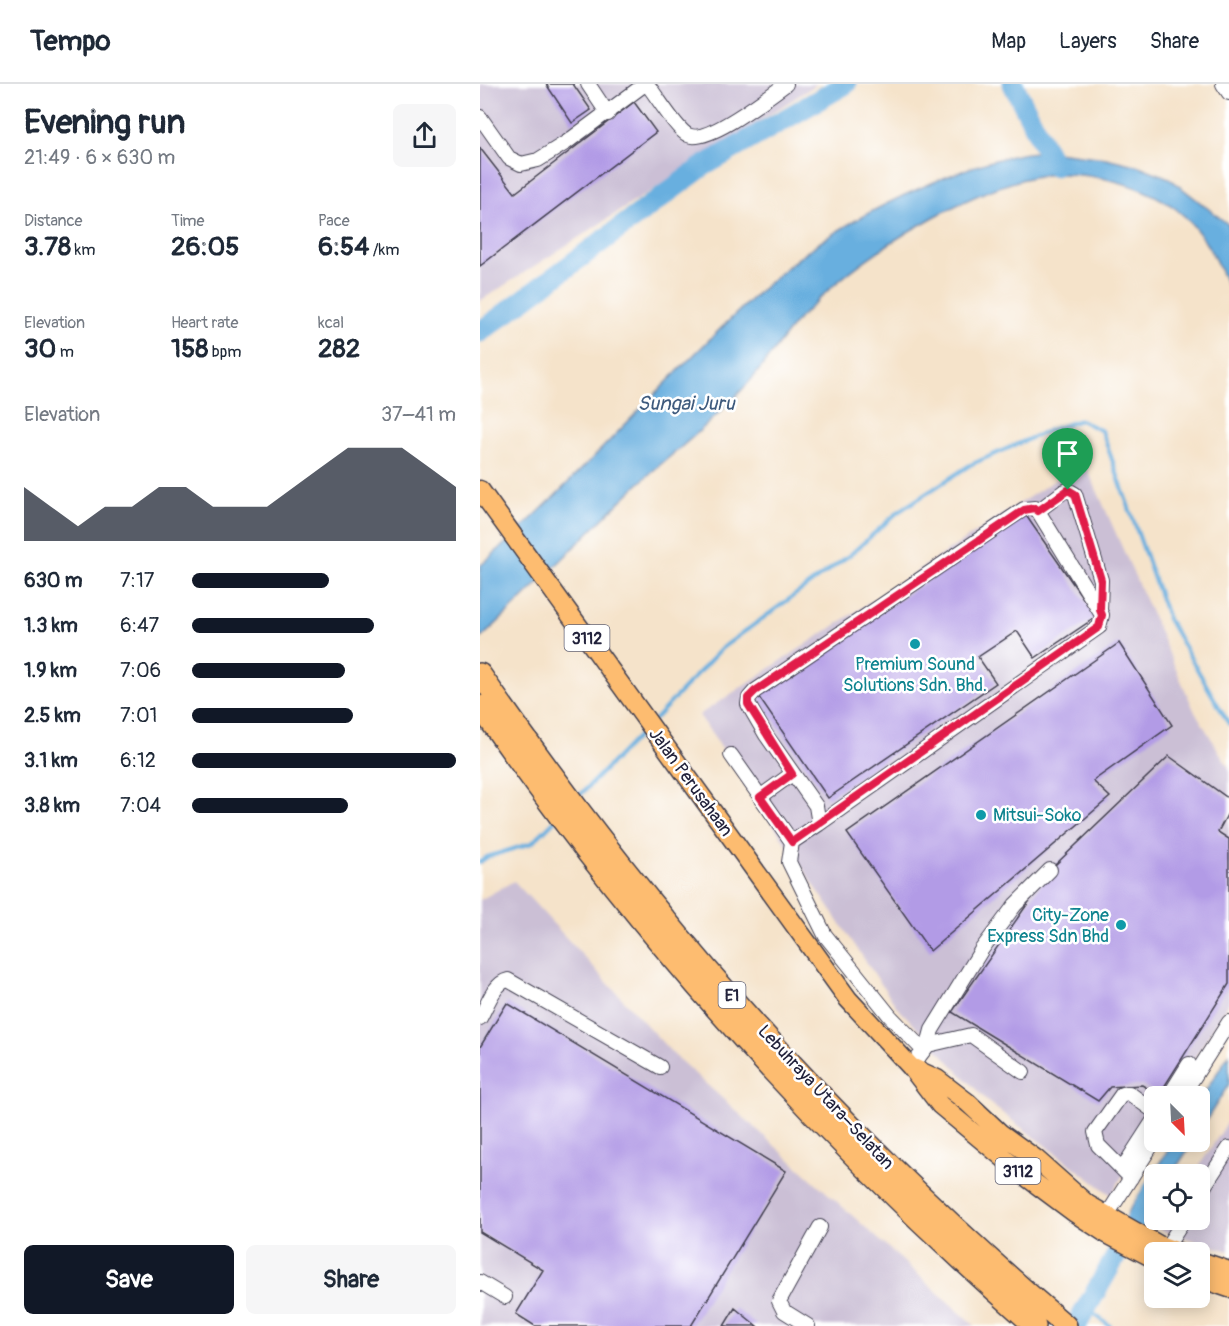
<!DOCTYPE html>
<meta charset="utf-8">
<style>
body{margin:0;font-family:Pangolin,sans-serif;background:#f6f6f7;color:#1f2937;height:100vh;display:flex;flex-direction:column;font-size:22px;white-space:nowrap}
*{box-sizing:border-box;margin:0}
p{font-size:20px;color:#747a83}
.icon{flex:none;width:33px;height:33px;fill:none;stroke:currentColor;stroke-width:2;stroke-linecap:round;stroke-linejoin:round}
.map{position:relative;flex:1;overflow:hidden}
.side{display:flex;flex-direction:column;background:#fff;width:480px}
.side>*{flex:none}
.needle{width:39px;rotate:156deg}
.tools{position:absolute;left:664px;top:1002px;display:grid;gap:12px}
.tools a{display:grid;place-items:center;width:66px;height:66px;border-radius:9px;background:#fff;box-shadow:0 3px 15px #0003;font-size:30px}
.pin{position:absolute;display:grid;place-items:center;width:51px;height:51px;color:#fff;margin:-62px -26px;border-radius:50% 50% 50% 0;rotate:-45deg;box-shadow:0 0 6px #0007}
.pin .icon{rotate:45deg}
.round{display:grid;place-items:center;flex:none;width:63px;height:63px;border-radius:9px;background:#f6f6f7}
.overview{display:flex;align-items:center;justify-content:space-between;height:102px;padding:0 24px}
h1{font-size:33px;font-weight:800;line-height:45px}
.metrics{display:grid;grid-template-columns:repeat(3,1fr);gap:9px;height:102px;padding:6px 24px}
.metrics div{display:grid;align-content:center}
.metrics b{font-size:26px;font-weight:800}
.metrics small{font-size:16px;font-weight:400}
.metrics p{font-size:16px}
.chart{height:168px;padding:12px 24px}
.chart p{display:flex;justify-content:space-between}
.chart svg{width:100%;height:108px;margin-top:6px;fill:#111827;opacity:.7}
.button{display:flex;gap:12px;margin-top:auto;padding:12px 24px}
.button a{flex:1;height:69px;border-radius:9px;background:#111827;color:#fff;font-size:24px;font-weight:800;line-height:69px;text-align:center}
.button a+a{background:#f6f6f7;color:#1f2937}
ul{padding:0 24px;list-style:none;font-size:20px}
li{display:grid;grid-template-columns:96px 72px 1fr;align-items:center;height:45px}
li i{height:15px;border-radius:8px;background:#111827}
header{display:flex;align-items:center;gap:36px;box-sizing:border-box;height:84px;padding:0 30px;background:#fff;border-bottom:2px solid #e0e1e3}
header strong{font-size:28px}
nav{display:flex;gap:33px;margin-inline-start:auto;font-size:21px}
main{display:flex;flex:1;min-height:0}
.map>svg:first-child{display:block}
.industrial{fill:#cbbfd5}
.water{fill:#68afdf;stroke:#45688d;stroke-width:1.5}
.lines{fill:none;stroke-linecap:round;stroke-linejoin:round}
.stream{stroke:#68afdf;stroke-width:4}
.river{stroke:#68afdf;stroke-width:21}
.building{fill:#b29be6}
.minor-casing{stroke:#423f50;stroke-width:16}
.major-casing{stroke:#423f50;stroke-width:21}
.highway-casing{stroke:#423f50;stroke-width:24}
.minor{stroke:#fff;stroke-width:14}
.major{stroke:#fdbc6f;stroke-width:18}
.highway{stroke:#fdbc6f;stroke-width:21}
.route-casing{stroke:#fff;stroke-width:12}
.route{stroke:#e11d48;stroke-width:8}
.culture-dot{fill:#0f9aa8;stroke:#fff;stroke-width:2}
.labels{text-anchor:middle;stroke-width:5;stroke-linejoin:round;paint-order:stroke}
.shield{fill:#fff;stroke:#646476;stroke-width:1.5}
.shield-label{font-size:16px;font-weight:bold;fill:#22223b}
.culture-label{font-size:18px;fill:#0d838f;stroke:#fff}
.street-label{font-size:18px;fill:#22223b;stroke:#fff}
.water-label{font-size:20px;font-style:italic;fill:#3e5a7d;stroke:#fff}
</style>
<header>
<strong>Tempo</strong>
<nav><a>Map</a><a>Layers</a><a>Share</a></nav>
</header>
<main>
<section class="side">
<div class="overview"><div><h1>Evening run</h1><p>21:49 · 6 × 630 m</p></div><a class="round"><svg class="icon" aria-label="share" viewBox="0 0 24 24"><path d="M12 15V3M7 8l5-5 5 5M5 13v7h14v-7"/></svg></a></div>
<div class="metrics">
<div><p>Distance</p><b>3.78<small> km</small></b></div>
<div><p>Time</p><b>26:05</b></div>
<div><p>Pace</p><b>6:54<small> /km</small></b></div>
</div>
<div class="metrics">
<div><p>Elevation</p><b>30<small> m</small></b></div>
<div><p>Heart rate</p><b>158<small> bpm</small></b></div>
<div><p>kcal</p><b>282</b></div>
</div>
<div class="chart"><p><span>Elevation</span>37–41 m</p>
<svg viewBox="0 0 160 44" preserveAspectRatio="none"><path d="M0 44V22L10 30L20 38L30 30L40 30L50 22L60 22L70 30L80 30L90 30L100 22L110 14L120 6L130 6L140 6L150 14L160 22V44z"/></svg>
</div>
<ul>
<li><b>630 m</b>7:17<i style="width:52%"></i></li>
<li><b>1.3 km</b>6:47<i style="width:69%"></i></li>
<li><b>1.9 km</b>7:06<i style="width:58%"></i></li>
<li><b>2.5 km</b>7:01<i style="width:61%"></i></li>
<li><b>3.1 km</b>6:12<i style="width:100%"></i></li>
<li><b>3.8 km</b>7:04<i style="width:59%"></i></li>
</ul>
<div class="button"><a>Save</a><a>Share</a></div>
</section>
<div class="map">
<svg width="749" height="1242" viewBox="0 0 749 1242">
<rect width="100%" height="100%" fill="#fff"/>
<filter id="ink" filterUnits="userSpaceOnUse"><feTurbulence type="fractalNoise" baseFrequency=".0167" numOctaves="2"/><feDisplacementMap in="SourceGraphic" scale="12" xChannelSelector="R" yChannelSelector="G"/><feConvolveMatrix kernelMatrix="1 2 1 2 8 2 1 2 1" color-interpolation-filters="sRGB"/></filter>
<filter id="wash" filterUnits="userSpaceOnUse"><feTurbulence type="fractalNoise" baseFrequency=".008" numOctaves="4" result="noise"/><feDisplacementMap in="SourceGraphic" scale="24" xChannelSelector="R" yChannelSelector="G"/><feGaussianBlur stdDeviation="1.35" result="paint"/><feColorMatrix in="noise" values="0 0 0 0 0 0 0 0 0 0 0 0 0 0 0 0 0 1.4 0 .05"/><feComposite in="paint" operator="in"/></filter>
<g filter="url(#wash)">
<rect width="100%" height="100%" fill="#f5e3ca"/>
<!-- industrial -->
<path class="industrial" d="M0 0H337L0 217Z
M604 377 714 626 749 684V918L691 1012H675V1039L631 1111 509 1019 416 922 219 631Z
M34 797 194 971 495 1242H0V816Z
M749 1036V1167L679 1146 685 1136H720V1090H714Z"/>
<!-- water -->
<path class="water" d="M567 67 626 74 659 82 689 94 749 141V206C737 177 722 145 696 125 663 100 606 86 565 91 499 100 404 158 354 201 341 213 327 226 315 239 299 258 286 279 270 297 256 313 240 328 225 342 206 360 185 376 165 394 109 446 57 503 0 555V482C80 412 150 333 226 259 264 222 301 184 345 155 380 132 416 114 454 98 489 83 529 69 567 67Z
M749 970V1000L720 1046V1016Z
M693 1058H713L692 1090H675V1118L662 1139 647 1130Z"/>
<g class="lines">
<!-- stream -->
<path class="stream" d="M174 636 242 564 371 470 418 428 490 381 567 347 600 336 622 347 688 535 749 640
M98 713 166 644
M0 778 7 773 52 759 76 735
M607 1225 630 1242"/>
<!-- river -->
<path class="river" d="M533 0 574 82
M0 248 222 83 366 0
M596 1242 675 1104"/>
</g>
<g id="blocks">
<!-- building -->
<path class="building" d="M66 0H93L111 26 92 39Z
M154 18 176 48 0 182V64L35 109Z
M545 430 616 533 555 574 537 547 498 573 516 599 348 714 278 612Z
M639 559 692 641 613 697 630 713 450 867 367 749Z
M689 672 749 715V727L738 748 749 755V900L679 1011 662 1001 630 1003 618 1017 472 928 574 782Z
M27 919 306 1087 211 1242H55L36 1230 63 1186 0 1148V963Z
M255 1224 277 1242H244Z"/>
</g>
</g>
<g filter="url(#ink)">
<use href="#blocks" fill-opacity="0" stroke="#423f50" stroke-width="1.5"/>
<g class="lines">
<!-- minor casing -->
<g class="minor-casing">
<path id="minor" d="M108 0 128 30
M167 0C176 11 197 46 208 51 227 61 289 12 306 0
M743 0 749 9
M0 33 29 74 41 80 58 76 87 58 165 0
M558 427 583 408 588 406 595 410 621 496 620 526
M251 671 312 758
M280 713 312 690
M339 740 619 543 622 531 558 427 555 424 544 425 275 607 269 614 268 620 286 651 336 722 339 740 312 758 309 778 345 851 410 932 443 966
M0 934C7 922 14 899 28 896L180 983
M448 961 491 951 543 988
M431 983 448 961 452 946 502 865 535 821 570 786
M689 1012 709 980
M702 1012 749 938
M642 1085 675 1034
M651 1094 618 1061 615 1048 642 1010 649 1009 675 1028
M720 1109 749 1064
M627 1131 675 1056
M686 1164 704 1136
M0 1198 25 1213
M328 1242 304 1227 299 1217 340 1143"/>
</g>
<!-- major casing -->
<g class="major-casing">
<path id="major" d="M0 406 368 915 431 983 460 1021 544 1091 595 1129 627 1150 675 1175
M433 984 457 995 487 1018 520 1049 556 1075 607 1120 679 1161 698 1168
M720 1177 749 1187
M720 1194 749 1204"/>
</g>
<!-- highway casing -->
<g class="highway-casing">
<path id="highway" d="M0 590C121 764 260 935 412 1083 468 1138 526 1191 586 1242
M0 622C158 851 346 1059 555 1242"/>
</g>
<!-- minor -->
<use href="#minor" class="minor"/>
<!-- major -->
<use href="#major" class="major"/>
<!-- highway -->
<use href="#highway" class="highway"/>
</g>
</g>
<g class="lines" filter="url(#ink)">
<!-- route casing -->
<g class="route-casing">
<path id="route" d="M588 406 595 410 621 496 620 526 622 531 619 543 312 758 280 713 312 690 268 620V614L275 607 544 426 555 424 558 427Z"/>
</g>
<!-- route -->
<use href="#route" class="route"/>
</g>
<!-- markers -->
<g class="culture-dot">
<circle cx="435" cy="560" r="6"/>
<circle cx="501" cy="731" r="6"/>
<circle cx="641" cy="841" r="6"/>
</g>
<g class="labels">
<!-- shield labels -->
<g class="shield">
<rect x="84.5" y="541" width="45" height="26" rx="4.5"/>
<rect x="238.5" y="898" width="27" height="26" rx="4.5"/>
<rect x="515.5" y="1074" width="45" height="26" rx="4.5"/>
</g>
<g class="shield-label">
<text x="107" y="560">3112</text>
<text x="252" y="917">E1</text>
<text x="538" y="1093">3112</text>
</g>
<!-- culture labels -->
<g class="culture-label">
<text x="435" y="586">Premium Sound<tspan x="435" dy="21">Solutions Sdn. Bhd.</tspan></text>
<text x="513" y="737" text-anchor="start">Mitsui-Soko</text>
<text x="629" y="837" text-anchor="end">City-Zone<tspan x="629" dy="21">Express Sdn Bhd</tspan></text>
</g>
<!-- street labels -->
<g class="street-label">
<text transform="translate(211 698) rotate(54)" y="6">Jalan Perusahaan</text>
<text transform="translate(346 1013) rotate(47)" y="6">Lebuhraya Utara–Selatan</text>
</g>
<!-- water labels -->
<g class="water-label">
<text x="206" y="326">Sungai Juru</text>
</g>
</g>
</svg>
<div class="tools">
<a><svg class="needle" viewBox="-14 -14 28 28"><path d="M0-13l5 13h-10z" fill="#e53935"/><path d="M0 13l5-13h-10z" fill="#747a83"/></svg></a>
<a><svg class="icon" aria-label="locate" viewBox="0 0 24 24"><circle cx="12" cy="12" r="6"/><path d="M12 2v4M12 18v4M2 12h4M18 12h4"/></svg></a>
<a><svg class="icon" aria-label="layers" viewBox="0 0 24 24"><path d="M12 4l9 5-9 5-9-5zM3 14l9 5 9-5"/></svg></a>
</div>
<div class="pin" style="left:588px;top:406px;background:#1e9e55"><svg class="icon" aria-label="arrive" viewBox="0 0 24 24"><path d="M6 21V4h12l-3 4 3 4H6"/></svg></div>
</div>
</main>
